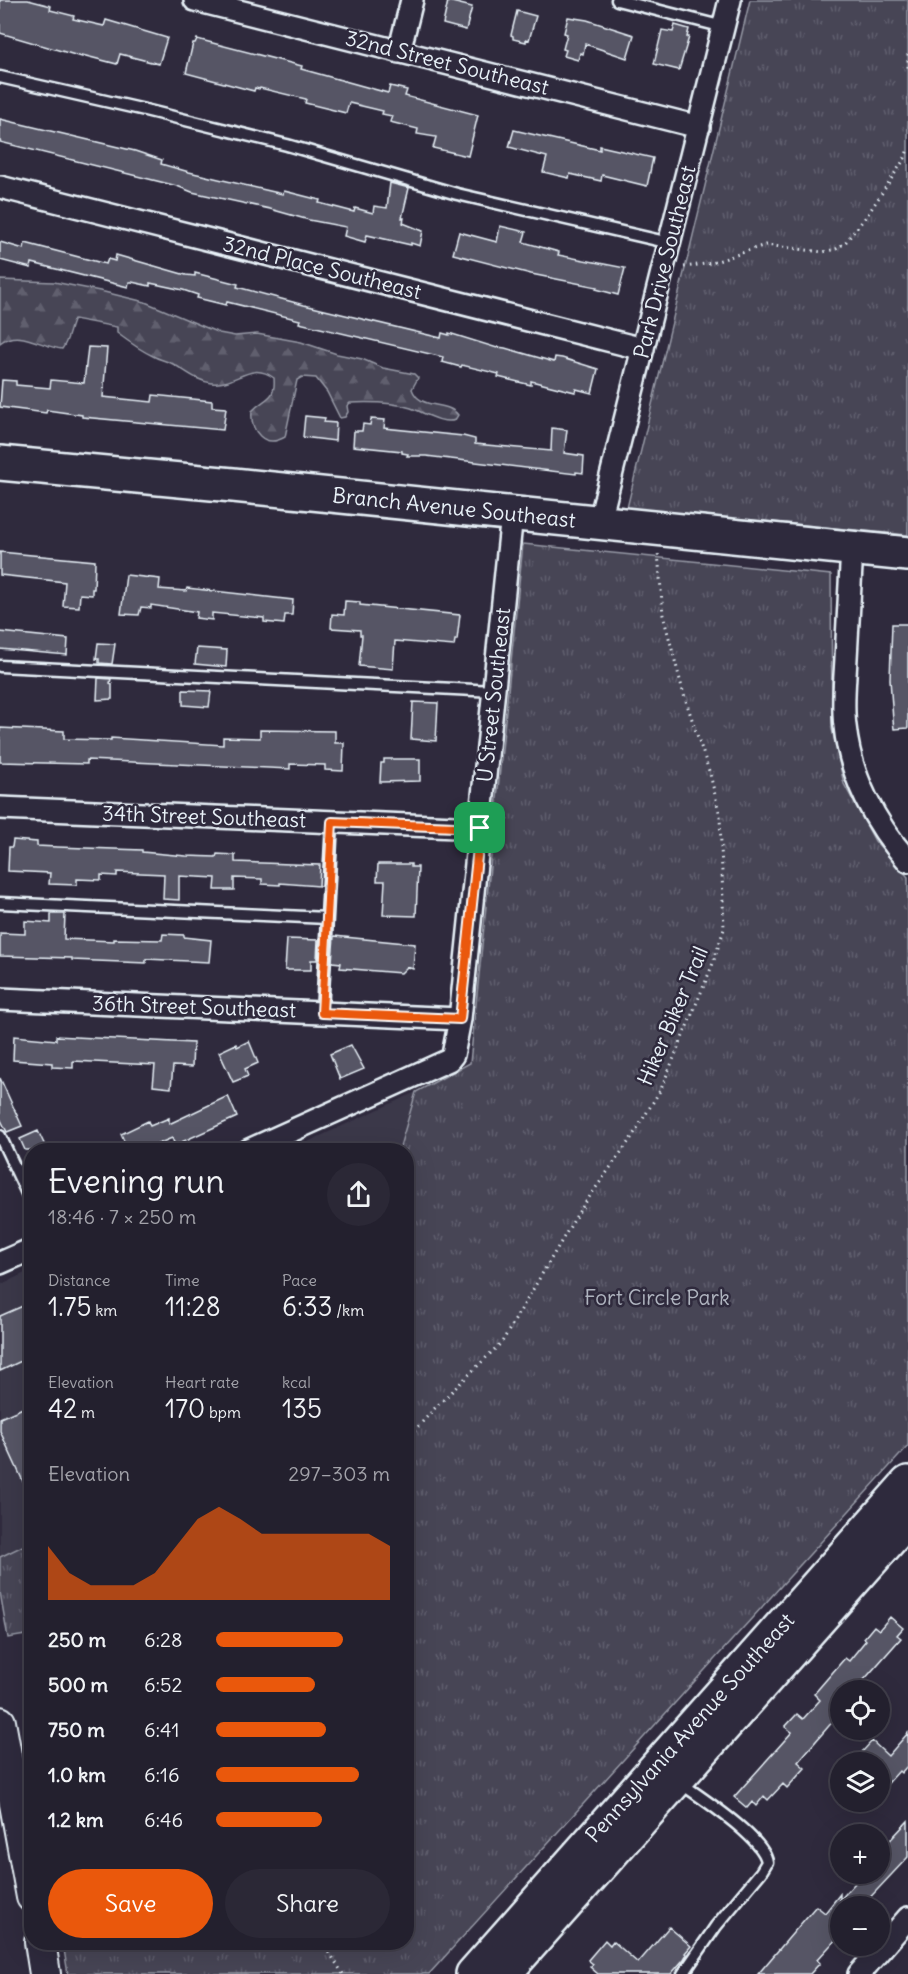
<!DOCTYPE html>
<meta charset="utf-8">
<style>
body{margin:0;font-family:Delius,sans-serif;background:#2b2836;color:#f1f3f6;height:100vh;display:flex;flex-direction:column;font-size:22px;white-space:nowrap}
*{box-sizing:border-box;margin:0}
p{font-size:20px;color:#a3a3aa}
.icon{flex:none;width:33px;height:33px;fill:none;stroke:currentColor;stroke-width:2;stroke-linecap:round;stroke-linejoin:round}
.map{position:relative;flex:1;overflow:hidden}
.side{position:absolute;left:24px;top:1143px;width:390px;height:807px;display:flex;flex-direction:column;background:#23202e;border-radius:24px;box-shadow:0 6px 24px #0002,0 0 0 2px #403e4a}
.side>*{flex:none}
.tools{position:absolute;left:830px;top:1680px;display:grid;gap:12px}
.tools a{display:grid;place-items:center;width:60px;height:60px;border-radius:50%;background:#23202e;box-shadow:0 6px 24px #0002,0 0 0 2px #403e4a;font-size:30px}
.pin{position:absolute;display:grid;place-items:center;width:51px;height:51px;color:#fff;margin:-26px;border-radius:12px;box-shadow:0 3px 9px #0006}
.round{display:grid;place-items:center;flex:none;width:63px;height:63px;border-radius:32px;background:#2b2836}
.summary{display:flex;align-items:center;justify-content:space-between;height:102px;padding:0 24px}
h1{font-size:33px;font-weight:600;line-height:45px}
.metrics{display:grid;grid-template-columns:repeat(3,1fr);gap:9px;height:102px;padding:6px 24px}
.metrics div{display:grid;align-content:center}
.metrics b{font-size:26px;font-weight:600}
.metrics small{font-size:16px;font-weight:400}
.metrics p{font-size:16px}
.chart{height:168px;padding:12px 24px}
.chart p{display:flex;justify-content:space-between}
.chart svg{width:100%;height:108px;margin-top:6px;fill:#ea580c;opacity:.7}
.action{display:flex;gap:12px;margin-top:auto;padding:12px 24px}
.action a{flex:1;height:69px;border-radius:36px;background:#ea580c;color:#fff;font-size:24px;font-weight:600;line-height:69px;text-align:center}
.action a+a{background:#2b2836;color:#f1f3f6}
ul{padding:0 24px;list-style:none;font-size:20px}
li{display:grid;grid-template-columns:96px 72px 1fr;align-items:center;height:45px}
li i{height:15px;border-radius:8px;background:#ea580c}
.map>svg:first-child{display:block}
.built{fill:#3b3749}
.forest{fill:url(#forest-firs);stroke:#979aa6;stroke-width:1.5}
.park{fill:url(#park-tufts);stroke:#979aa6;stroke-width:1.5}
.building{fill:#575565;stroke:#e8f1f8;stroke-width:1.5}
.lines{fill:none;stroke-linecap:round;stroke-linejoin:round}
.lane-casing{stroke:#e8f1f8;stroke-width:15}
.street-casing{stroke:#e8f1f8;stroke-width:26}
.secondary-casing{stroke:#e8f1f8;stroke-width:34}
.highway-casing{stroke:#e8f1f8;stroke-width:38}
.path{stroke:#e8f1f8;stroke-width:3;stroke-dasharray:1.5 4.5;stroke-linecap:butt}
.lane{stroke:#2f2a3d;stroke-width:10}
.street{stroke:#2f2a3d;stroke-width:21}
.secondary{stroke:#2f2a3d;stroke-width:30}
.highway{stroke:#2f2a3d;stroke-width:33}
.route-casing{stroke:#fff;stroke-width:12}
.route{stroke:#ea580c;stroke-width:8}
.labels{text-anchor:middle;stroke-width:5;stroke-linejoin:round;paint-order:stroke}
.street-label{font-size:21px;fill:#e8f1f8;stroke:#2f2a3d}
.park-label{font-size:21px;fill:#afb4bf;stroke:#2f2a3d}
</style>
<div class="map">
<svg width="908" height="1974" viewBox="0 0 908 1974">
<defs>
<pattern id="forest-firs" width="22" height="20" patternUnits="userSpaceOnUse" patternTransform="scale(1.5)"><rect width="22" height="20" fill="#464455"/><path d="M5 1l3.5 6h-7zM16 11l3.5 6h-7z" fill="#615f6e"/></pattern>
<pattern id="park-tufts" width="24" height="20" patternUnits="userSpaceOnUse" patternTransform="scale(1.5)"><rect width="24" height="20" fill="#464455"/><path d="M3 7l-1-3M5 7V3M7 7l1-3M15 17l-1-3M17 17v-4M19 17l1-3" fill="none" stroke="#615f6e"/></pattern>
</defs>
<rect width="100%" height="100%" fill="#2f2a3d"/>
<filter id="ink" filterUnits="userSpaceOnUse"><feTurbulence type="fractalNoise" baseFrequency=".0167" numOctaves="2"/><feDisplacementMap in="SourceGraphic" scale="12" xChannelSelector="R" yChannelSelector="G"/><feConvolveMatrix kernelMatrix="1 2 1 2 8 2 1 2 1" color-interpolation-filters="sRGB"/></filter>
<g filter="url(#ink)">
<!-- built -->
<path class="built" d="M416 1092 399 1150H290Z
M31 1270V1542L0 1557V1285Z"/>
<!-- forest -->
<path class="forest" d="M0 280 54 282 100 291 145 302 219 333 235 336 257 334 301 342 337 354 362 359 383 368 414 374 418 378 412 389C420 411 447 400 458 415L455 420C443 425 423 412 411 408 391 402 371 402 350 403L347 406 348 412 345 417 340 418 327 392 316 378 302 377 297 380 285 437C264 449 250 431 252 411 265 397 276 400 274 378 250 360 236 386 212 383 197 381 187 372 175 365 168 361 160 360 153 356 140 350 129 342 117 333V327L74 319C69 329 69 340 62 349 41 347 19 328 0 343Z"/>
<!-- park -->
<path class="park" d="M750 0H908V535L627 508Z
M523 544 831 575 832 729 844 784 875 841 908 877V1446L429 1974H68L63 1943 406 1942V1150H399L416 1092 470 1063Z
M31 1542V1634L8 1638 0 1592V1557Z"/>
<!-- building -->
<path class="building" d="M0 0H28L51 6 50 10 74 16 73 19 104 26 106 20 167 38 159 64 120 54 117 64 82 55V57L0 33Z
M448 1 472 7 466 30 443 24Z
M517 11 536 16 529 40 526 39V42L513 39V36L511 35Z
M568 17 587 20 634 35 627 58 585 44 583 54 580 53 578 60 564 56 566 50 563 49 567 34 564 33Z
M675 25 689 29 687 37H689L679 70 654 64 662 30 673 32Z
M197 39 302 66 301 69 388 93 390 86 407 90 405 96 478 115 468 156 433 148 436 137 417 134 418 129 390 122 392 116 382 114 383 111 349 103 346 113 305 103 306 99 260 88 259 89 255 88 254 91 186 73 193 43H195Z
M0 119 135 151 162 160 161 164 189 172 274 192 283 194 284 191 320 200 319 203 354 212 355 208 373 213 374 206 387 208 390 183 409 188 402 218H404L403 223 423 231 420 246 411 243V245L367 235 365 242 344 236 346 227 309 220 270 209 192 192 177 186 0 142Z
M514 130 600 150V146L653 158 647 186 602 175 601 181 570 174 569 178 543 172 547 157 509 147Z
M500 226 526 232 523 242 559 252 558 255 625 268 618 295 596 289 597 287 531 274 453 254 459 232 497 242Z
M0 242 24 249 25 243 106 264 108 259 115 261 116 255 186 275 195 276V273L238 284 237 287 304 305 441 338 442 333 449 335V333L497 348 498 347 505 348 554 362 555 357 562 358 598 369 592 393 576 389 575 392 531 381V385L498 377 499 374 462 365 461 367 442 362 443 357 299 323 300 320 227 302 226 305 197 298 198 295 183 290 150 283V286L132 282H129L128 287 32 263 31 268 0 260Z
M88 347 107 348 103 397 152 402 153 395 212 401V407L226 408 223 430 82 417V415L47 410 46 413 0 407 2 380 16 381V385L50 388 51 380 84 383Z
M305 416 325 418 324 422 336 423 335 441 303 437Z
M371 419 385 420 384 428 463 436 475 439V444L551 451 552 428 567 430 564 453 584 456 583 473 576 472V474L426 456H407L408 454 402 453V451L353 446 354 431H362L363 424 370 425Z
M0 552 95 561 94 589H92V595L80 594 79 607 63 606 65 582 0 575Z
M126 575 160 579 159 589 186 591 187 588 293 600 292 615H285L284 624 264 622V618L212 613V620L196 618 197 612 151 605V608L141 607 139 615 121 614Z
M345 601 360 602V605L460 615 457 640H455L454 646 395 641 393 669 359 666 362 635H360V630L331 628 332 614 344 615Z
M892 624H908V728L894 729 893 720 890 679Z
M0 632 68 639 67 655 0 649Z
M98 643 115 644 112 664 99 663V659H96Z
M197 648 227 650 226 667 195 664Z
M98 678 111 679 110 683 112 684V699L97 700Z
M183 690 211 691 209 707 183 705Z
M413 702 438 703 436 741 411 739Z
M0 728 64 731V739L111 740V738L223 745V737L260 738V730L335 731V743H344L343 771 325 770V765L290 764V769L87 760V764L0 762Z
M384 759H420V781L380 782 381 763H384Z
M13 840 37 842V846L57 847 142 850V852L186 856 216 857 217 854 235 855V862L320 865 319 886 280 883V885L262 884V879L234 878V890H215L216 878 179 876V900L163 899 164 874 117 872V876L101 875V880L77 879V885L49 884 50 873 8 871 9 847H12Z
M378 864H411V867H418L416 916 383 915 385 881H377Z
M51 914H65L64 939 114 941V939L162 940 163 934 184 935V937L211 940 209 962 146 959V963L72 960V958L0 956V933L25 934V921L51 923Z
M334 936 415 944 413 969 407 967 401 973 340 968 341 963 332 962Z
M287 939 318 940 317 960H311V970H285Z
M14 1036 56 1040V1036L193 1043 192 1067 173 1066 171 1088 153 1086 155 1065 73 1061V1068L52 1067V1063L13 1060Z
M249 1041 258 1063 245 1069 248 1076 233 1082 219 1052 236 1044 237 1047Z
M351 1045 364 1069 340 1079 330 1054Z
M0 1078 22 1126 7 1132 0 1118Z
M228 1096 237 1117 175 1145 172 1138 143 1150H128L121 1134 148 1121 150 1126 169 1118V1124Z
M38 1131 47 1150H25L20 1139Z
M32 1302V1356L0 1371V1316Z
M32 1404V1501L0 1431V1418Z
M890 1617 903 1628 897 1635 901 1638 855 1690H840V1713L798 1762 805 1768 787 1788 783 1784 768 1800 764 1796 756 1806 752 1802 747 1808 734 1797 792 1732 785 1727 797 1714 803 1719 820 1700 814 1694 845 1658 849 1661 866 1640 864 1638 874 1626 879 1630Z
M908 1733V1765L901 1773 899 1771 879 1793V1762H853L872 1741 888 1756Z
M908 1821V1857L862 1906H840V1935L817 1960 820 1963 810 1974H758L816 1906 825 1913 840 1894V1900L863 1874H879V1852Z
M669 1927 691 1946 685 1953 687 1954 684 1959 671 1974H598L590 1967 593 1964 588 1960 605 1940 610 1945 613 1941 638 1963Z"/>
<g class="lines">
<!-- lane casing -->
<g class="lane-casing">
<path id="lane" d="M617 0 724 27
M0 77 145 110 287 145 457 194 670 243
M0 666 494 691
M0 903 327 918
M322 1013 332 822
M0 1136 32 1204
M679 1782C700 1797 764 1838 767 1862L761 1872 716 1926 683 1974"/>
</g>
<!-- street casing -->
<g class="street-casing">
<path id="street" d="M195 0 699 127
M399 52 412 0
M0 187 643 349
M599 524 730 0
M852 548C850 585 848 621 846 658 845 681 842 704 845 726 850 776 875 824 908 861
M0 808 480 828
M0 999 460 1019
M249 1150 449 1060 453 1055 460 1019 512 514
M0 1263 32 1249
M859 1974 908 1918"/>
</g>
<!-- secondary casing -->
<g class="secondary-casing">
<path id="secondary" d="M0 1722 32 1897
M40 1942 45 1974"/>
</g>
<!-- highway casing -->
<g class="highway-casing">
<path id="highway" d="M0 463 233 485 908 554
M473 1974 908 1483
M504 1974 908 1519"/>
</g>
<!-- path -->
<path class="path" d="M908 54V72
M684 267 712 263 765 245 823 252 836 249 845 243 868 214 905 158 908 149
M406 1440 435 1408 502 1342 578 1213 632 1137 661 1089 712 966 724 929 720 816 710 774 684 695 663 615 658 552
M323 1942 343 1974"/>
<!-- lane -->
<use href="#lane" class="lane"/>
<!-- street -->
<use href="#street" class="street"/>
<!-- secondary -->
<use href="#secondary" class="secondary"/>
<!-- highway -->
<use href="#highway" class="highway"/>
</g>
</g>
<g class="lines" filter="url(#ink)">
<!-- route casing -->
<g class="route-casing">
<path id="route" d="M332 822 480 828 460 1019 322 1013Z"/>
</g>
<!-- route -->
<use href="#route" class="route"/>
</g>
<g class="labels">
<!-- street labels -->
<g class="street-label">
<text transform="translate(447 63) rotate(14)" y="7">32nd Street Southeast</text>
<text transform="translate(665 262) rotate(-76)" y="7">Park Drive Southeast</text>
<text transform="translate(322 268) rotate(14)" y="7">32nd Place Southeast</text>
<text transform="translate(454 508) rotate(6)" y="7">Branch Avenue Southeast</text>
<text transform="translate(494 695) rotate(-84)" y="7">U Street Southeast</text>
<text transform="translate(204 817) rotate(2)" y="7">34th Street Southeast</text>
<text transform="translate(194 1007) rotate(2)" y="7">36th Street Southeast</text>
<text transform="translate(673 1016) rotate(-67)" y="7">Hiker Biker Trail</text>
<text transform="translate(690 1728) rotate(-48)" y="7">Pennsylvania Avenue Southeast</text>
</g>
<!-- park labels -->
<g class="park-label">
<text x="657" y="1305">Fort Circle Park</text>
</g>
</g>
</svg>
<div class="tools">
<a><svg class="icon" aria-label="locate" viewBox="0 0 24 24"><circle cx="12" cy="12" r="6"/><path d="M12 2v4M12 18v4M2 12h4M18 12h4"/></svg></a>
<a><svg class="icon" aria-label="layers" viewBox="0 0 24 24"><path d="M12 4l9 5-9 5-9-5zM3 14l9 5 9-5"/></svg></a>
<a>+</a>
<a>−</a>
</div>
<div class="pin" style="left:480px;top:828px;background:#1e9e55"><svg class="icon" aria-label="arrive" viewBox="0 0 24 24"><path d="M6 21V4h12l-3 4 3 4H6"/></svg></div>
<section class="side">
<div class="summary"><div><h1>Evening run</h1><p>18:46 · 7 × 250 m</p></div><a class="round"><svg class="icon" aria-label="share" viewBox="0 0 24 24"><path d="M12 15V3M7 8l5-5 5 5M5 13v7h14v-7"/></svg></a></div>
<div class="metrics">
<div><p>Distance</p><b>1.75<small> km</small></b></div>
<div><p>Time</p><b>11:28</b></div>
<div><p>Pace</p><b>6:33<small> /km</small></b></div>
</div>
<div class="metrics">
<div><p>Elevation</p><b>42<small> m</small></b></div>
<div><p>Heart rate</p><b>170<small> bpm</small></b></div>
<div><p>kcal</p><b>135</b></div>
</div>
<div class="chart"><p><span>Elevation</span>297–303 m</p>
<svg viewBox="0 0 160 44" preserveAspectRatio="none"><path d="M0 44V22L10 33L20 38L30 38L40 38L50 33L60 22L70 11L80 6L90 11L100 17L110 17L120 17L130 17L140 17L150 17L160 22V44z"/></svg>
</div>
<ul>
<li><b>250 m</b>6:28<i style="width:73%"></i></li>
<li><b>500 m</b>6:52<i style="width:57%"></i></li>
<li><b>750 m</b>6:41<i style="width:63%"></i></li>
<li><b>1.0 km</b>6:16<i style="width:82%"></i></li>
<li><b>1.2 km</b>6:46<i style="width:61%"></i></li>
</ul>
<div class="action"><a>Save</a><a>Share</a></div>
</section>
</div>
